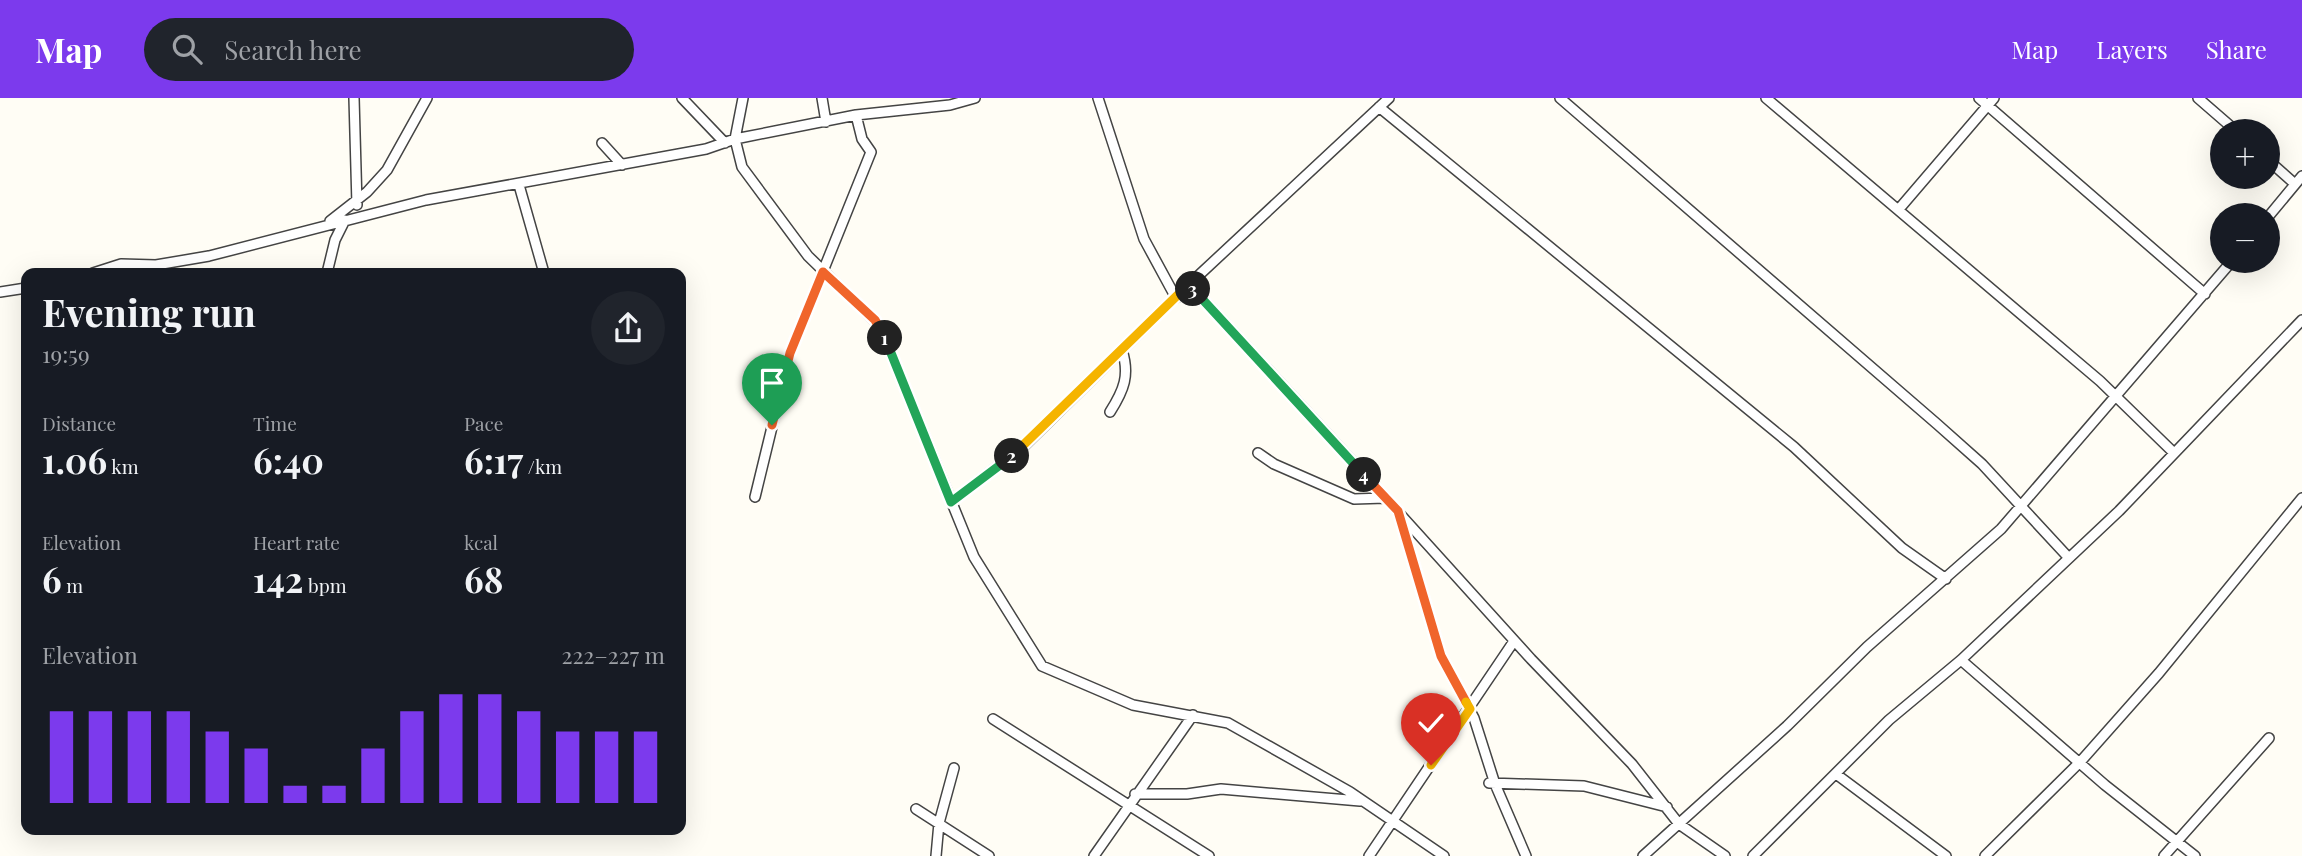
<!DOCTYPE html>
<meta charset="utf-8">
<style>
body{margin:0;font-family:"Playfair Display",serif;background:#20242c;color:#f1f3f6;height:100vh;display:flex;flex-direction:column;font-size:26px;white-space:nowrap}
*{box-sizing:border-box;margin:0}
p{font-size:23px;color:#9ea1a6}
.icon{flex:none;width:38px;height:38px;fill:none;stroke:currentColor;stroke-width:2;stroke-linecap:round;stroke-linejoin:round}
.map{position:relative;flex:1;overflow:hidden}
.details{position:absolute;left:21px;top:170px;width:665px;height:567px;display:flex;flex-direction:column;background:#171b24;border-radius:14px;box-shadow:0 7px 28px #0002}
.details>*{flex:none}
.controls{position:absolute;left:2210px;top:21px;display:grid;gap:14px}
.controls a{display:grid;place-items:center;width:70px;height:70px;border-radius:50%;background:#171b24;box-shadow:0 7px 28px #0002;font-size:35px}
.pin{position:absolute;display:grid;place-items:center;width:60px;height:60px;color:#fff;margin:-72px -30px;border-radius:50% 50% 50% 0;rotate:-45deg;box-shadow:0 0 7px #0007}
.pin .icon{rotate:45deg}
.km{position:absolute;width:35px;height:35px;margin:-18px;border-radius:50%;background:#222;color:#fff;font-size:19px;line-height:35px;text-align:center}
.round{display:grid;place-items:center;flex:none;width:74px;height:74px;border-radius:37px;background:#20242c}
.head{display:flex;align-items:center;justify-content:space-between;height:119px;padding:0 21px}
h1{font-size:38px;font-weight:700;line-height:52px}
.figures{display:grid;grid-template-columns:repeat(3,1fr);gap:10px;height:119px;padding:7px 21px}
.figures div{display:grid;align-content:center}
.figures b{font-size:35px;font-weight:700}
.figures small{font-size:19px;font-weight:400}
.figures p{font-size:19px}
.chart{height:196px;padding:14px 21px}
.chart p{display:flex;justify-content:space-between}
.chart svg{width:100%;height:126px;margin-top:7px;stroke:#7c3aed;stroke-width:6}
header{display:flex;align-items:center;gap:42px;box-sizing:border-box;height:98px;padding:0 35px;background:#7c3aed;color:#fff}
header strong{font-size:33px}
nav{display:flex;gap:38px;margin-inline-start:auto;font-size:24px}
.search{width:490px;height:63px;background:#20242c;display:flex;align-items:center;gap:18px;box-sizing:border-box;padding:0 24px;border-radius:38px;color:#9ea1a6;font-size:26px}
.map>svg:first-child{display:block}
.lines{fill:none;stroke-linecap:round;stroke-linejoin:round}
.street-casing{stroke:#444;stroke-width:12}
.street{stroke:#fff;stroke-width:9}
.split-1-casing{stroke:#fff;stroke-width:14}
.split-2-casing{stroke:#fff;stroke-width:14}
.split-3-casing{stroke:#fff;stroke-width:14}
.split-4-casing{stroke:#fff;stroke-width:14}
.split-5-casing{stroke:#fff;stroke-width:14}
.split-6-casing{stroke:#fff;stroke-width:14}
.split-1{stroke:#f0652b;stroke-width:9}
.split-2{stroke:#22a559;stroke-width:9}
.split-3{stroke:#f5b400;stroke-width:9}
.split-4{stroke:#22a559;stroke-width:9}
.split-5{stroke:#f0652b;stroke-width:9}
.split-6{stroke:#f5b400;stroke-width:9}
</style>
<header>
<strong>Map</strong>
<div class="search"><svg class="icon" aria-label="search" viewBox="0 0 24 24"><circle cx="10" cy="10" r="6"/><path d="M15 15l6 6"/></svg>Search here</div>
<nav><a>Map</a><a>Layers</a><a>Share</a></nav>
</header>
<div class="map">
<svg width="2302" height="758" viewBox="0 0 2302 758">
<rect width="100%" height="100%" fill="#fffdf5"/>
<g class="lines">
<!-- street casing -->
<g class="street-casing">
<path id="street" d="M354 0 357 107
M682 0 725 45
M743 0 735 41 742 69 808 158 880 228 974 459 1042 568 1133 607 1228 625 1350 694 1444 758
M822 0 826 24
M1098 0 1144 141 1176 200
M1560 0 1937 326 1982 366 2068 459
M1766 0 2100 283 2174 355
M1979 0 2205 196
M2198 0 2236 33
M1379 9 1794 349 1902 450 1946 481
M602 45 622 67
M2268 62 2295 86
M519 87 544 175
M1899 111 1994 0
M2268 119 2302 78
M330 123 367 94 387 72 427 0
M93 175 121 166 156 167 209 158 426 102 706 51 735 41 856 17 950 7 975 0
M327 175 335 142 345 122
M1189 186 1398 413 1441 558 1474 620 1495 686 1526 758
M0 194 26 190
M1110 314C1124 292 1130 277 1122 252
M1258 355 1274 366 1354 401 1385 400
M755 399 790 255 871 54 862 41 856 17
M951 404 1024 348 1183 192 1389 0
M1399 415 1531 561 1632 666 1679 726 1725 758
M1961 562 2105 687 2195 758
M993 621 1209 758
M1836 676 1946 758
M1489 685 1584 688 1667 709
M1135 696H1187L1221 691 1360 703
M916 711 989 758
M936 758 939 725 954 670
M1094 758 1193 617
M1369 758 1514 543
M1643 758 1787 628 1867 549 2001 431 2232 163
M1753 758 1889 622 1961 562 2119 413 2302 222
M1985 758 2081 663 2159 575 2302 400
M2164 758 2269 640"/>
</g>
<!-- street -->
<use href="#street" class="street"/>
</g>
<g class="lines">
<!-- split-1 casing -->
<g class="split-1-casing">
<path id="split-1" d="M772 327 790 255 823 174 875 222 885 240"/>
</g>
<!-- split-2 casing -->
<g class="split-2-casing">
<path id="split-2" d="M885 240 951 404 1012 358"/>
</g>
<!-- split-3 casing -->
<g class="split-3-casing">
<path id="split-3" d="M1012 358 1189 186 1193 191"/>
</g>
<!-- split-4 casing -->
<g class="split-4-casing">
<path id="split-4" d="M1193 191 1364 377"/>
</g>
<!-- split-5 casing -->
<g class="split-5-casing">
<path id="split-5" d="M1364 377 1398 413 1441 558 1466 604"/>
</g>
<!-- split-6 casing -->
<g class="split-6-casing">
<path id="split-6" d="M1431 667 1470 611 1466 604"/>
</g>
<!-- split-1 -->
<use href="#split-1" class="split-1"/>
<!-- split-2 -->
<use href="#split-2" class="split-2"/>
<!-- split-3 -->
<use href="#split-3" class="split-3"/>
<!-- split-4 -->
<use href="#split-4" class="split-4"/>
<!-- split-5 -->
<use href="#split-5" class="split-5"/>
<!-- split-6 -->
<use href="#split-6" class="split-6"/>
</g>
</svg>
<div class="controls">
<a>+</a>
<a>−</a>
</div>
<div class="pin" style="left:772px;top:327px;background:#1e9e55"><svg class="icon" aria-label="arrive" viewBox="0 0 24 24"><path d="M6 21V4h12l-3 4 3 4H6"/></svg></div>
<div class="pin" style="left:1431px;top:667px;background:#d93025"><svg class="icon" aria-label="check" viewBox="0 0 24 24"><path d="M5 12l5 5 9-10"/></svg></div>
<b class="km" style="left:885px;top:240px">1</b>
<b class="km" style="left:1012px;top:358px">2</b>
<b class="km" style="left:1193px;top:191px">3</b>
<b class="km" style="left:1364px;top:377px">4</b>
<section class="details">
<div class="head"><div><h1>Evening run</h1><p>19:59</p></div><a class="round"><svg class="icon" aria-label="share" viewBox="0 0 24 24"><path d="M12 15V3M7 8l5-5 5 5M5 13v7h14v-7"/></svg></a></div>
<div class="figures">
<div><p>Distance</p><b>1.06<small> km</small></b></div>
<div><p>Time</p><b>6:40</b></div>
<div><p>Pace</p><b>6:17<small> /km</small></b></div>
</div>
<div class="figures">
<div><p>Elevation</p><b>6<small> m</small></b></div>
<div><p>Heart rate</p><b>142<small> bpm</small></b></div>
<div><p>kcal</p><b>68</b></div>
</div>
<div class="chart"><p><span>Elevation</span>222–227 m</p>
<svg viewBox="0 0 160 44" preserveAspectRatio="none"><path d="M5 44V12M15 44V12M25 44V12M35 44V12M45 44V19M55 44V25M65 44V38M75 44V38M85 44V25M95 44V12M105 44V6M115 44V6M125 44V12M135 44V19M145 44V19M155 44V19"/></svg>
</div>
</section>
</div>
